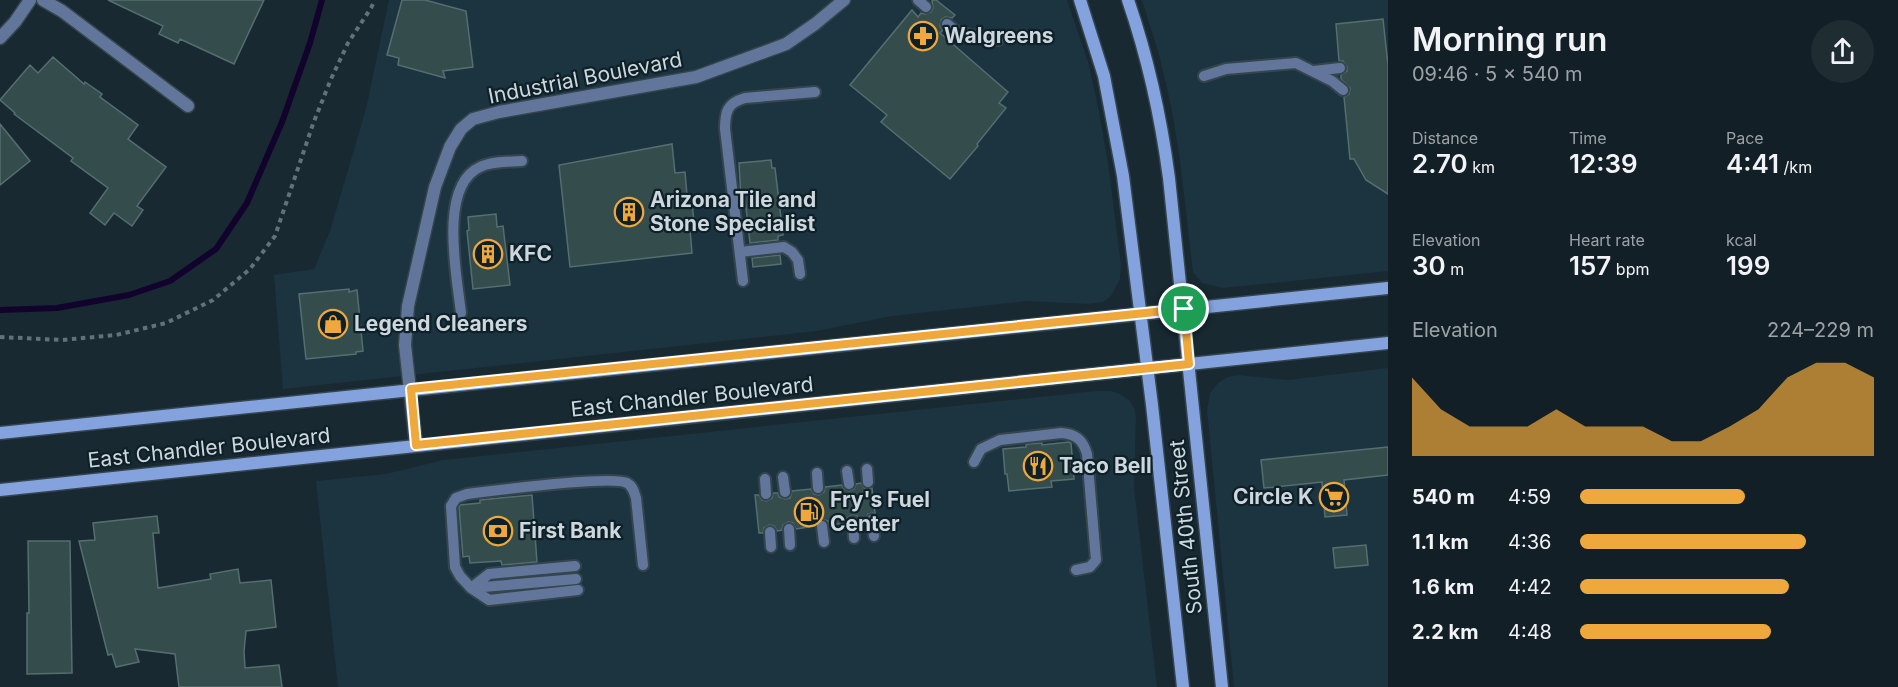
<!DOCTYPE html>
<meta charset="utf-8">
<style>
body{margin:0;font-family:Inter,sans-serif;background:#1f2c32;color:#f1f3f6;height:100vh;display:flex;flex-direction:column;font-size:22px;white-space:nowrap}
*{box-sizing:border-box;margin:0}
p{font-size:20px;color:#9ca2a7}
.icon{flex:none;width:33px;height:33px;fill:none;stroke:currentColor;stroke-width:2;stroke-linecap:round;stroke-linejoin:round}
.map{position:relative;flex:1;overflow:hidden}
.sheet{display:flex;flex-direction:column;background:#121f26;width:510px}
.sheet>*{flex:none}
.pin{position:absolute;display:grid;place-items:center;width:51px;height:51px;color:#fff;margin:-26px;border:3px solid #fff;border-radius:50%;box-shadow:0 2px 6px #0007}
.round{display:grid;place-items:center;flex:none;width:63px;height:63px;border-radius:32px;background:#1f2c32}
.head{display:flex;align-items:center;justify-content:space-between;height:102px;padding:0 24px}
h1{font-size:33px;font-weight:600;line-height:45px}
.metrics{display:grid;grid-template-columns:repeat(3,1fr);gap:9px;height:102px;padding:6px 24px}
.metrics div{display:grid;align-content:center}
.metrics b{font-size:26px;font-weight:600}
.metrics small{font-size:16px;font-weight:400}
.metrics p{font-size:16px}
.chart{height:168px;padding:12px 24px}
.chart p{display:flex;justify-content:space-between}
.chart svg{width:100%;height:108px;margin-top:6px;fill:#eea83c;opacity:.7}
ul{padding:0 24px;list-style:none;font-size:20px}
li{display:grid;grid-template-columns:96px 72px 1fr;align-items:center;height:45px}
li i{height:15px;border-radius:8px;background:#eea83c}
main{display:flex;flex:1;min-height:0}
.map>svg:first-child{display:block}
.built{fill:#1b3440}
.lines{fill:none;stroke-linecap:round;stroke-linejoin:round}
.stream{stroke:#12032c;stroke-width:6}
.building{fill:#354c4d;stroke:#556e6f;stroke-width:1.5}
.lane-casing{stroke:#35454d;stroke-width:14}
.street-casing{stroke:#35454d;stroke-width:15}
.secondary-casing{stroke:#35454d;stroke-width:15}
.path{stroke:#637279;stroke-width:4;stroke-dasharray:4.5 4.5;stroke-linecap:butt}
.lane{stroke:#62769b;stroke-width:10}
.street{stroke:#62769b;stroke-width:12}
.secondary{stroke:#83a2de;stroke-width:12}
.route-casing{stroke:#fff;stroke-width:12}
.route{stroke:#eea83c;stroke-width:8}
.labels{text-anchor:middle;stroke-width:4.5;stroke-linejoin:round;paint-order:stroke}
.poi-label{font-size:21px;font-weight:bold;fill:#cdd7dd;stroke:#0e2028;text-anchor:start}
.street-label{font-size:21px;fill:#cdd7dd;stroke:#0e2028}
</style>
<main>
<div class="map">
<svg width="1388" height="687" viewBox="0 0 1388 687">
<rect width="100%" height="100%" fill="#182932"/>
<!-- built -->
<path class="built" d="M389 0H1067L1089 65 1100 117 1108 163 1121 265 1120 279 1111 296 1103 302 1088 304 1027 301 892 316 817 331 283 389 274 275 314 269 330 231 366 109Z
M1142 0H1388V271L1223 288 1202 283 1193 272 1180 160 1172 111 1160 58Z
M1388 368V687H1234L1207 410 1210 393 1219 382 1228 377 1238 375 1288 380Z
M1097 391H1111L1120 394 1129 400 1134 408 1136 416 1134 488 1157 687H338L316 481 386 474 443 460Z"/>
<g class="lines">
<!-- stream -->
<path class="stream" d="M0 310 57 308 129 295 170 281 216 249 247 203 282 122 310 43 322 0"/>
</g>
<!-- building -->
<path class="building" d="M108 0H264L234 64 180 39 178 43 159 34 163 26Z
M402 0H425L466 11 473 67 443 71 445 78 398 65 399 58 387 55Z
M932 0H936L955 15 952 18 945 17 941 20 940 26 943 30 940 33 1008 92 999 103 1006 108 977 144 978 146 950 179 881 122 887 115 850 85 912 10 918 17 921 13 925 14 931 12 933 8Z
M1383 19 1388 65V194L1366 180 1354 159H1350L1344 97 1349 94 1350 88 1341 79V75L1347 71V67L1343 61H1339L1336 24Z
M53 57 84 84 85 82 102 94 100 97 138 125 128 139 166 167 137 206 143 210 132 226 114 213 105 225 90 213 108 188 71 161 73 158 14 114 15 113 0 100 30 65 38 73Z
M0 124 30 161 0 185Z
M672 144 675 173 685 172 687 195H691L695 230H690L692 253 570 267 559 165Z
M771 160 772 168H775L783 235 778 236V240L750 243 745 199H741L739 163Z
M496 214 497 227 503 226 510 285 473 289 467 231 469 230 468 217Z
M780 255 781 264 753 267 752 258Z
M349 289V292L357 290 363 351 356 352V354L306 359 299 294Z
M1069 442 1071 443 1074 479 1051 481 1052 487 1009 491 1007 474H1005L1003 449 1026 447V445L1029 444 1042 443V445Z
M1388 447V475L1344 480 1347 515 1325 517 1322 482 1264 488 1261 460Z
M861 483 865 489 872 488 875 513 868 514 865 521H860L857 516 852 515 847 518 846 523 829 525 828 521 822 519 817 520 815 526 796 529 793 523 788 522 783 525 782 530 777 531 774 526 769 525 764 528 763 533H759L755 495H759L762 500 767 501 772 498 773 493H778L779 497 785 499 790 498 792 491 811 489 814 494 819 495 824 492 825 487 842 485 844 489 850 491 854 489 856 484Z
M532 495 537 562 502 565 501 561 470 563 469 556 463 557 459 507 460 505 480 503V500Z
M157 516 159 533H153L158 588 211 579 210 574 238 569 240 583 271 580 276 627 246 631 244 651 245 668 279 665 282 687H179L175 654 135 649 139 662 116 667 112 654 108 655 79 541 95 540 93 523Z
M28 541H70L72 673 27 674V613H29Z
M1366 545 1368 565 1335 568 1333 548Z"/>
<g class="lines">
<!-- lane casing -->
<g class="lane-casing">
<path id="lane" d="M918 0 926 7
M947 24 957 32 998 40
M1314 71 1340 68
M1204 76 1226 69 1296 63 1332 81 1343 90
M740 252 784 247 792 252 798 260 800 274
M743 281 725 129C725 112 727 103 745 98L815 92
M461 313C457 277 438 186 480 167 492 161 508 162 522 161
M974 462 981 449 1000 440 1061 433C1076 434 1083 440 1087 454L1096 560 1090 567 1076 570
M867 469 868 482
M847 471 849 484
M817 473 818 488
M783 477 785 492
M765 479 766 494
M872 520 874 536
M853 522 854 538
M822 526 824 542
M789 529 790 545
M770 532 771 547
M471 588 489 574 575 566
M472 588 576 579
M578 590 489 600 471 588 460 576 455 567 451 506 456 498 467 494C491 491 612 475 627 483 633 486 634 492 636 498L643 565"/>
</g>
<!-- street casing -->
<g class="street-casing">
<path id="street" d="M43 0 62 11 188 106
M0 38 15 22 30 0
M416 445 405 345 408 306 435 187 450 147 461 129 473 119 499 112 696 77 786 44 815 24 844 0"/>
</g>
<!-- secondary casing -->
<g class="secondary-casing">
<path id="secondary" d="M1080 0 1104 76 1123 176 1152 405 1183 687
M1128 0C1148 58 1161 118 1169 178L1222 687
M0 433 1388 288
M0 490 1388 343"/>
</g>
<!-- path -->
<path class="path" d="M0 337 62 340 116 335 166 323 213 300 250 269 275 236 313 124 331 79 348 43 371 8 375 0"/>
<!-- lane -->
<use href="#lane" class="lane"/>
<!-- street -->
<use href="#street" class="street"/>
<!-- secondary -->
<use href="#secondary" class="secondary"/>
</g>
<g class="lines">
<!-- route casing -->
<g class="route-casing">
<path id="route" d="M1184 309 1189 364 416 445 411 389Z"/>
</g>
<!-- route -->
<use href="#route" class="route"/>
</g>
<!-- icons -->
<defs>
<g id="pharmacy-ring" transform="scale(1.5)"><circle r="9.5" fill="#0e2028" stroke="#eea83c" stroke-width="1.5"/><path d="M-2-6h4v4h4v4h-4v4h-4v-4h-4v-4h4Z" fill="#eea83c"/></g>
<g id="building-ring" transform="scale(1.5)"><circle r="9.5" fill="#0e2028" stroke="#eea83c" stroke-width="1.5"/><path d="M-4-6H4V6H1V3H-1V6H-4ZM-2.5-4.3h1.7v1.8h-1.7ZM.8-4.3h1.7v1.8H.8ZM-2.5-1h1.7V.8h-1.7ZM.8-1h1.7V.8H.8Z" fill="#eea83c"/></g>
<g id="shop-ring" transform="scale(1.5)"><circle r="9.5" fill="#0e2028" stroke="#eea83c" stroke-width="1.5"/><path d="M-5-2.5h2.3a2.7 3.5 0 0 1 5.4 0H5L5.5 6h-11ZM-1.5-2.5h3a1.5 2.3 0 0 0-3 0Z" fill="#eea83c"/></g>
<g id="restaurant-ring" transform="scale(1.5)"><circle r="9.5" fill="#0e2028" stroke="#eea83c" stroke-width="1.5"/><path d="M-5-6h1v4h1v-4h1v4h1v-4h1v5L-1.5 .5V6h-2V.5L-5-1ZM5-6V6H3V1.5H1.5Q1.5-4 5-6Z" fill="#eea83c"/></g>
<g id="supermarket-ring" transform="scale(1.5)"><circle r="9.5" fill="#0e2028" stroke="#eea83c" stroke-width="1.5"/><path d="M-6-5.5h2.5l.6 2H6L4.5 2H-2.5L-4.4-4H-6ZM-1.5 3.2a1.3 1.3 0 1 0 .1 0ZM3 3.2a1.3 1.3 0 1 0 .1 0Z" fill="#eea83c"/></g>
<g id="fuel-ring" transform="scale(1.5)"><circle r="9.5" fill="#0e2028" stroke="#eea83c" stroke-width="1.5"/><path d="M-5.5-6h7V0h2V4h1.3V-2.5L3-4.5l.8-.8L6-3V5H2.5V1h-1V6h-7ZM-4.2-4.7v3.2H.2V-4.7Z" fill="#eea83c"/></g>
<g id="bank-ring" transform="scale(1.5)"><circle r="9.5" fill="#0e2028" stroke="#eea83c" stroke-width="1.5"/><path d="M-6-4H6V4H-6ZM0-2.3a2.3 2.3 0 1 0 0 4.6a2.3 2.3 0 1 0 0-4.6Z" fill="#eea83c"/></g>
</defs>
<g fill-rule="evenodd">
<use href="#pharmacy-ring" x="923" y="36"/>
<use href="#building-ring" x="629" y="212"/>
<use href="#building-ring" x="488" y="254"/>
<use href="#shop-ring" x="333" y="324"/>
<use href="#restaurant-ring" x="1038" y="466"/>
<use href="#supermarket-ring" x="1334" y="497"/>
<use href="#fuel-ring" x="809" y="512"/>
<use href="#bank-ring" x="498" y="531"/>
</g>
<g class="labels">
<!-- poi labels -->
<g class="poi-label">
<text x="944" y="43">Walgreens</text>
<text x="650" y="207">Arizona Tile and<tspan x="650" dy="24">Stone Specialist</tspan></text>
<text x="509" y="261">KFC</text>
<text x="354" y="331">Legend Cleaners</text>
<text x="1059" y="473">Taco Bell</text>
<text x="1313" y="504" text-anchor="end">Circle K</text>
<text x="830" y="507">Fry's Fuel<tspan x="830" dy="24">Center</tspan></text>
<text x="519" y="538">First Bank</text>
</g>
<!-- street labels -->
<g class="street-label">
<text transform="translate(585 78) rotate(-11)" y="7">Industrial Boulevard</text>
<text transform="translate(692 397) rotate(-6)" y="7">East Chandler Boulevard</text>
<text transform="translate(209 448) rotate(-6)" y="7">East Chandler Boulevard</text>
<text transform="translate(1186 527) rotate(-96)" y="7">South 40th Street</text>
</g>
</g>
</svg>
<div class="pin" style="left:1184px;top:309px;background:#1e9e55"><svg class="icon" aria-label="arrive" viewBox="0 0 24 24"><path d="M6 21V4h12l-3 4 3 4H6"/></svg></div>
</div>
<section class="sheet">
<div class="head"><div><h1>Morning run</h1><p>09:46 · 5 × 540 m</p></div><a class="round"><svg class="icon" aria-label="share" viewBox="0 0 24 24"><path d="M12 15V3M7 8l5-5 5 5M5 13v7h14v-7"/></svg></a></div>
<div class="metrics">
<div><p>Distance</p><b>2.70<small> km</small></b></div>
<div><p>Time</p><b>12:39</b></div>
<div><p>Pace</p><b>4:41<small> /km</small></b></div>
</div>
<div class="metrics">
<div><p>Elevation</p><b>30<small> m</small></b></div>
<div><p>Heart rate</p><b>157<small> bpm</small></b></div>
<div><p>kcal</p><b>199</b></div>
</div>
<div class="chart"><p><span>Elevation</span>224–229 m</p>
<svg viewBox="0 0 160 44" preserveAspectRatio="none"><path d="M0 44V12L10 25L20 32L30 32L40 32L50 25L60 32L70 32L80 32L90 38L100 38L110 32L120 25L130 12L140 6L150 6L160 12V44z"/></svg>
</div>
<ul>
<li><b>540 m</b>4:59<i style="width:56%"></i></li>
<li><b>1.1 km</b>4:36<i style="width:77%"></i></li>
<li><b>1.6 km</b>4:42<i style="width:71%"></i></li>
<li><b>2.2 km</b>4:48<i style="width:65%"></i></li>
</ul>
</section>
</main>
